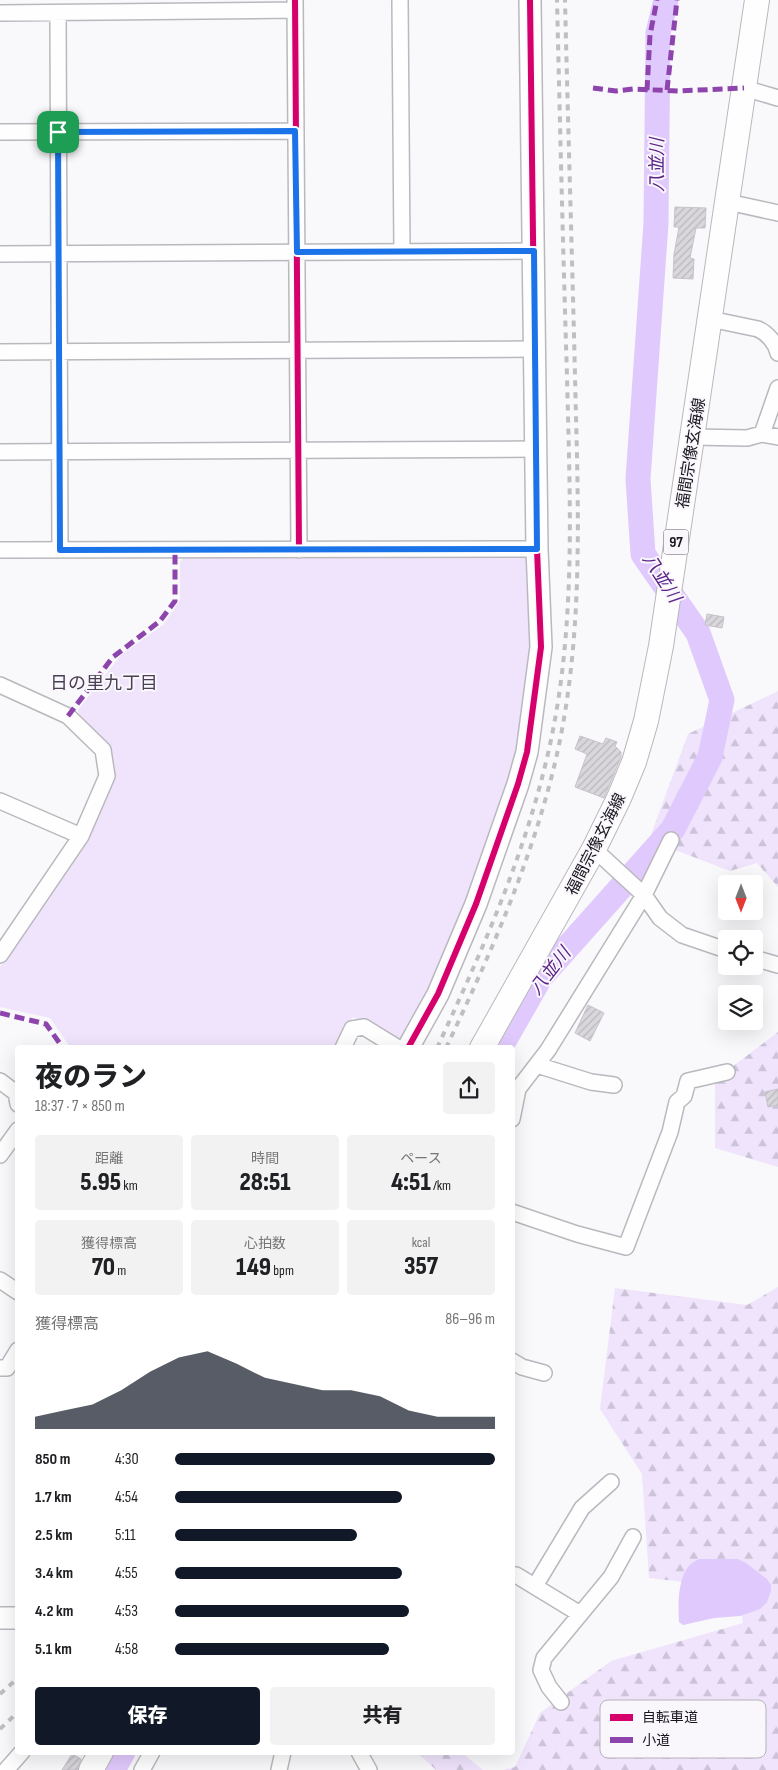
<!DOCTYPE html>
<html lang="ja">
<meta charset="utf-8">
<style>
body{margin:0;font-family:"Sofia Sans Condensed","Noto Sans JP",sans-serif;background:#f2f2f2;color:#202124;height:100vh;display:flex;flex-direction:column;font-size:19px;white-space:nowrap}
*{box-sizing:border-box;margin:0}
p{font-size:16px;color:#757577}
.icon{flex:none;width:28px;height:28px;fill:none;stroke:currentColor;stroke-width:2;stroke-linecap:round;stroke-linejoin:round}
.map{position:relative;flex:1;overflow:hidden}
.panel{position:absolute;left:15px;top:1045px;width:500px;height:710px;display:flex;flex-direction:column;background:#fff;border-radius:5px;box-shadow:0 5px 20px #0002}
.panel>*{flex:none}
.needle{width:32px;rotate:180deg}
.fabs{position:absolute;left:718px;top:875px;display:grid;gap:10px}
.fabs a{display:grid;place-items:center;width:45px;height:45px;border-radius:5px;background:#fff;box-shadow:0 5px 20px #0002;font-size:25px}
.pin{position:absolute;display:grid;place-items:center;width:42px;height:42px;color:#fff;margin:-21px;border-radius:10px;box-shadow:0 2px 8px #0006}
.round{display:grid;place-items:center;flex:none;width:52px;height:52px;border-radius:5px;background:#f2f2f2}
.head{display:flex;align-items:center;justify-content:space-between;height:85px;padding:0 20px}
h1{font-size:28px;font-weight:800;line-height:38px}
.stats{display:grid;grid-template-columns:repeat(3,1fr);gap:8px;height:85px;padding:5px 20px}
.stats div{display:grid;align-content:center;border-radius:5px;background:#f2f2f2;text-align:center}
.stats b{font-size:25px;font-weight:800}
.stats small{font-size:14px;font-weight:400}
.stats p{font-size:14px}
.chart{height:140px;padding:10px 20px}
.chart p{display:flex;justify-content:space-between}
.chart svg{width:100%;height:90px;margin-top:5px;fill:#111827;opacity:.7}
.primary-button{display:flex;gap:10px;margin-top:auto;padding:10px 20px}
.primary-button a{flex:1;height:58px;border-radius:5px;background:#111827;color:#fff;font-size:20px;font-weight:800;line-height:58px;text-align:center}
.primary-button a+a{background:#f2f2f2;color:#202124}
ul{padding:0 20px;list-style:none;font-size:16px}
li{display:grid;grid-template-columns:80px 60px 1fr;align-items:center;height:38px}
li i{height:12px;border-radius:6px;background:#111827}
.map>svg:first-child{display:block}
.forest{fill:url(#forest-firs)}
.park{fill:#efe4fc}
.water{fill:#e0c9fc}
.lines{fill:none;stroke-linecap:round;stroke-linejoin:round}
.river{stroke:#e0c9fc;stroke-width:25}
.building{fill:url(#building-hatch);stroke:#c6c3ca}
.street-casing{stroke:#bab8bd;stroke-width:18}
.secondary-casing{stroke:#bab8bd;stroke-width:24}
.primary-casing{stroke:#bab8bd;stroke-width:26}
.street{stroke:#fefefe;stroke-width:15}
.secondary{stroke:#fefefe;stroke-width:21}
.primary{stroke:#fefefe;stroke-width:24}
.rail{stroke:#bfbfc0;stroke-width:4;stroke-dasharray:6 6;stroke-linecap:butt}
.quiet{stroke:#8e44ad;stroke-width:5;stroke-dasharray:10 5;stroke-linecap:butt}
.cycleway-casing{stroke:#f9f7fc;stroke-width:9}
.cycleway{stroke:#d6006c;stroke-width:6}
.route-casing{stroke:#fff;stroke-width:10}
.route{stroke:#1a73e8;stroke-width:6}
.labels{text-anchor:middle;stroke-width:4;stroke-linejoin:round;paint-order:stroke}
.shield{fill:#f9f7fc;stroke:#5c5960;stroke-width:1}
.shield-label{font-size:15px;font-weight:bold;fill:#19151d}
.street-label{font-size:16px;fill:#19151d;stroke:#f9f7fc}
.water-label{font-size:18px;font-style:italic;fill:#5c2488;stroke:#f9f7fc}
.neighbourhood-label{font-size:18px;fill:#494054;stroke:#f9f7fc}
.key{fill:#f9f7fc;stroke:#b6b3b9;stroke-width:1}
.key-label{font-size:14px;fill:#19151d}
</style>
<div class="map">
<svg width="778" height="1770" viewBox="0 0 778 1770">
<defs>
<pattern id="forest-firs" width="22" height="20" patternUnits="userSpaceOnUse" patternTransform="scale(1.25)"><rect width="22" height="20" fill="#efe4fc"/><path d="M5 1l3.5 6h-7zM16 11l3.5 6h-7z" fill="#ccc3d8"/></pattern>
<pattern id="building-hatch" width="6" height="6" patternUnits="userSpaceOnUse" patternTransform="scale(1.25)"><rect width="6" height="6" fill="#d9d6dc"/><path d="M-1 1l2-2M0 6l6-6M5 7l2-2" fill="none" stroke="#bab7bc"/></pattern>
</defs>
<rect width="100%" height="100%" fill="#f9f8fb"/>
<!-- forest -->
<path class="forest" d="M778 691V887L757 863 730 871 649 840 688 734Z
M778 1032V1167L715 1148V1080Z
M778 1287V1770H503L515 1767 540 1713 611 1661 743 1623 738 1588 649 1578 642 1474 600 1409 615 1288 747 1305Z
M418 1753H462L483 1770H436Z"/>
<!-- park -->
<path class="park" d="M524 555 531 560 534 658 518 757 466 908 403 1040H394L353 1017 337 1047H70L50 1018 0 1007V967L88 838 108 745 79 716 78 710 121 655 164 624 180 600V562L184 557Z"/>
<!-- water -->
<path class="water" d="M700 1559H738L746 1563 767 1579 771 1585V1591L767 1602 760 1609 752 1612 740 1616 714 1618 683 1625 679 1622C678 1603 677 1565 700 1559Z"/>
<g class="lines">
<!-- river -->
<path class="river" d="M500 1048 540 978 673 829 710 757 722 700 698 633 643 554 638 479 656 223 658 33 666 0
M113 1770 123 1752"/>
</g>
<!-- building -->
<path class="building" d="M675 207 706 208 705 228H696L690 258 694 259 693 279 673 278 674 254 679 227H674Z
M707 614 724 617 722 628 705 625Z
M580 736 603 744 606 738 617 742 615 746 621 752V757L604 798 575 787 587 754 575 749Z
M588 1005 604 1013 590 1041 575 1033Z
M778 1089V1105L768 1107 765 1092Z
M72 1754 81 1759 77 1770H62Z"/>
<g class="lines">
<!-- street casing -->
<g class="street-casing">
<path id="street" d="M295 0 299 550
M400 0 402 252
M0 13 295 10
M58 13 60 550
M744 88 778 98
M0 132 295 131
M728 202 778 213
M0 254 534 251
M710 319 758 329C767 333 776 343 778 353
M0 352 535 349
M762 434 778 388
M692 437 747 438 762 434 778 437
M0 452 536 449
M0 550 537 549
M0 685 68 716 103 750 107 776 81 836 0 955
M0 801 81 836
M594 849 644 895 660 918 682 935 726 950
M754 958 778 965
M343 1048 352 1029 364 1027 398 1048
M537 1065 591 1082 614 1085
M0 1081 16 1093 18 1104
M512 1119 518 1089 548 1050 644 895 671 840
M0 1155 18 1130
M512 1212 577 1234 626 1247 670 1132 677 1102 684 1096 688 1081 727 1072
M0 1280 18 1292
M512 1361 522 1367 544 1373
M0 1368H7L18 1350
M512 1575H516L580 1614
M535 1586 582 1508 611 1482
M561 1702 549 1687 541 1670 544 1658 611 1577 633 1537
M359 1752 369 1770
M6 1770 22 1752
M142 1770 152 1752
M279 1770 283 1752"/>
</g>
<!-- secondary casing -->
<g class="secondary-casing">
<path id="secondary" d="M408 1048 438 994 476 904 518 784 527 752 541 647 537 549 530 0
M0 1618H18"/>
</g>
<!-- primary casing -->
<g class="primary-casing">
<path id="primary" d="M482 1048 594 849 619 798 634 762 646 721 661 646 757 0
M91 1770 101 1752"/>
</g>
<!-- street -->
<use href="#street" class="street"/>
<!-- secondary -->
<use href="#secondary" class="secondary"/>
<!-- primary -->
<use href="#primary" class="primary"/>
<!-- rail -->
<path class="rail" d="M437 1048C480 955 522 862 546 762 577 634 570 506 567 376 563 251 560 125 557 0
M446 1048C489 957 530 865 554 767 585 639 578 507 575 376 572 251 568 125 565 0
M0 1694 18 1678
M0 1729 18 1712"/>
<!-- quiet -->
<path class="quiet" d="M593 88 616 91 633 89 678 91 744 88
M647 90 650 35 657 0
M667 90 677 0
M68 716 113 657 160 621 175 601V550
M0 1013 46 1024 63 1048"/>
<!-- cycleway casing -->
<g class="cycleway-casing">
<path id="cycleway" d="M295 0 299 550
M408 1048 438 994 476 904 518 784 527 752 541 647 537 549 530 0"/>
</g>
<!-- cycleway -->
<use href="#cycleway" class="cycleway"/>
</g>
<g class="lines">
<!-- route casing -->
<g class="route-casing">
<path id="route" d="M295 131 297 252 534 251 537 549 60 550 58 132Z"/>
</g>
<!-- route -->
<use href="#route" class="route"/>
</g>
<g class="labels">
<!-- shield labels -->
<rect class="shield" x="663.5" y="529.5" width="25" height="25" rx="4"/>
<g class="shield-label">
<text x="676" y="547">97</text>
</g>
<!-- street labels -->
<g class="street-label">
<text transform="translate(690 453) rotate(-81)" y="6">福間宗像玄海線</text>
<text transform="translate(595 844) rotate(-63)" y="6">福間宗像玄海線</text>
</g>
<!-- water labels -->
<g class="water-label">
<text transform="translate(657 165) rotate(-90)" y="6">八並川</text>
<text transform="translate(662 578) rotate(57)" y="6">八並川</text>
<text transform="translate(550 971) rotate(-52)" y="6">八並川</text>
</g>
<!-- neighbourhood labels -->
<g class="neighbourhood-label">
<text x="104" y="689">日の里九丁目</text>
</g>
</g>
<!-- legend -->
<rect x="600" y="1700" width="166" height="58" rx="8" class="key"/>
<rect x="610" y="1714" width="23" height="7" fill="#d6006c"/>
<rect x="610" y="1737" width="23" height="6" fill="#8e44ad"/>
<g class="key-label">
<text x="642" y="1722">自転車道</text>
<text x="642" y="1745">小道</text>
</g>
</svg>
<div class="fabs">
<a><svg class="needle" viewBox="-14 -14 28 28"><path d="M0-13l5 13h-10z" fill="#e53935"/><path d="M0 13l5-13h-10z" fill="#757577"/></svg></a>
<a><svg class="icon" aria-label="locate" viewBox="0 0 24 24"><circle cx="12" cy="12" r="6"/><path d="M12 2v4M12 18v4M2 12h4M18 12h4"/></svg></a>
<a><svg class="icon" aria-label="layers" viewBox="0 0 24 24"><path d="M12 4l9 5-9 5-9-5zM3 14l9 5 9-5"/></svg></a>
</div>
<div class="pin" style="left:58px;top:132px;background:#1e9e55"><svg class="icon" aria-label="arrive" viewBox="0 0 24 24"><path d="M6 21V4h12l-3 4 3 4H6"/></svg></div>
<section class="panel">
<div class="head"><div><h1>夜のラン</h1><p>18:37 · 7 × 850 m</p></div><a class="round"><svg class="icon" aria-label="share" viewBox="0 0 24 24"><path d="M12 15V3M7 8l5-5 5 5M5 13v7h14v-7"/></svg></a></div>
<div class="stats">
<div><p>距離</p><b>5.95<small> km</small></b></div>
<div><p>時間</p><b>28:51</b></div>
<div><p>ペース</p><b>4:51<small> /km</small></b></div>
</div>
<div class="stats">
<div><p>獲得標高</p><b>70<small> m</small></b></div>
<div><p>心拍数</p><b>149<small> bpm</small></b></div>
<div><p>kcal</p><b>357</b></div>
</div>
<div class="chart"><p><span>獲得標高</span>86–96 m</p>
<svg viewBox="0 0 160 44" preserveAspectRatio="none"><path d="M0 44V38L10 35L20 32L30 25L40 16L50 9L60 6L70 12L80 19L90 22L100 25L110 25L120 28L130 35L140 38L150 38L160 38V44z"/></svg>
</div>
<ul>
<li><b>850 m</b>4:30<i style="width:100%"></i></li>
<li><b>1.7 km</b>4:54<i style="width:71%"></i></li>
<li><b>2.5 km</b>5:11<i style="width:57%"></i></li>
<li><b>3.4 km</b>4:55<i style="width:71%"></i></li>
<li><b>4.2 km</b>4:53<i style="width:73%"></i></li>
<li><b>5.1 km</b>4:58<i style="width:67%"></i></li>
</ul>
<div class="primary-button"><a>保存</a><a>共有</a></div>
</section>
</div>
